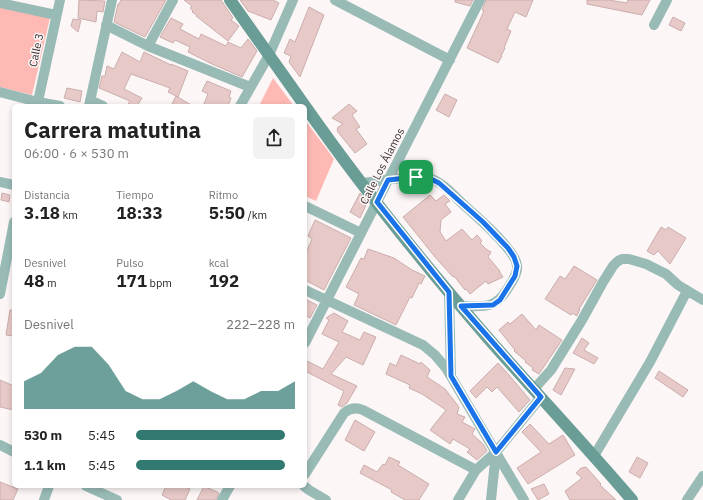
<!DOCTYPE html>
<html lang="es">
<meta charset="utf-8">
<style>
body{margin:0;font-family:"IBM Plex Sans",sans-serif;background:#f2f2f2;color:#222;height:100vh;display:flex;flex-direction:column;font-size:15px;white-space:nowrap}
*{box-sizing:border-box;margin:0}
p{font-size:13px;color:#767676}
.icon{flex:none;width:22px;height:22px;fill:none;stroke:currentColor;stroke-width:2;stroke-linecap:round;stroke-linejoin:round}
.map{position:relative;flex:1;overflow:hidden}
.drawer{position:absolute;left:12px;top:104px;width:295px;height:384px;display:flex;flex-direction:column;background:#fff;border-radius:6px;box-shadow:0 2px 6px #0003}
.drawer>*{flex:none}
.pin{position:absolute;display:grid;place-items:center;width:34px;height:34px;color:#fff;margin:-17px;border-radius:8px;box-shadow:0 2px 6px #0006}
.round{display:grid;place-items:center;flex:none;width:42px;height:42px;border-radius:6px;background:#f2f2f2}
.headline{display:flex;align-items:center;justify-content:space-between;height:68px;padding:0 12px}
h1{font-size:22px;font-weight:700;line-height:30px}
.stats{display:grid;grid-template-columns:repeat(3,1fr);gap:6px;height:68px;padding:4px 12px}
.stats div{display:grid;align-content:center}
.stats b{font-size:17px;font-weight:700}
.stats small{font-size:11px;font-weight:400}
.stats p{font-size:11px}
.chart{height:112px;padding:8px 12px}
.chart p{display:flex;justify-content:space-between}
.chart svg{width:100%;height:72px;margin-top:4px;fill:#327971;opacity:.7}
ul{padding:0 12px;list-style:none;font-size:13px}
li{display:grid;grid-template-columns:64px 48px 1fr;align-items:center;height:30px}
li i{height:10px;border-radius:5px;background:#327971}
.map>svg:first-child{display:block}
.green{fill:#feb9b5}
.building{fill:#e7c9c7;stroke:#cbaead}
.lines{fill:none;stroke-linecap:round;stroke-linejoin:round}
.street{stroke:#99bbb6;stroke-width:10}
.secondary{stroke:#699d96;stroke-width:12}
.route-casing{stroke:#fff;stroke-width:8}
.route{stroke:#1a73e8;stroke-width:5}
.labels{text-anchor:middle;stroke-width:3;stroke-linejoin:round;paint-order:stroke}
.street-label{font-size:11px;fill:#3d3231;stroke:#fcf6f6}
</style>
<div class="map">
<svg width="703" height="500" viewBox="0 0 703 500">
<rect width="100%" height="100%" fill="#fcf6f6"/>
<!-- green -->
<path class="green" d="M0 7 50 18 32 95 0 87Z
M273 78 294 106H259Z
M305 120 334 159 316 201 305 196Z"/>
<!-- building -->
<path class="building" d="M79 0 105 1 103 12 97 11 96 22 78 18Z
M121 0H166L145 37 114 22 118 4H119Z
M184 0H221L233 18 231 20 239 26 228 41 196 16 197 15 192 12 193 11 190 8 192 6Z
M240 0H273L279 3 271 20 248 11Z
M455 0H473L470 6 455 2Z
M486 0H533L526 17 515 12 507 29 511 31 504 48H505L501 56H502L498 63 467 48 484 11 482 10Z
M587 0H609L627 3 628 0H650L642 15 587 4Z
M309 7 324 15 300 77 289 62 291 56 284 53 290 39 295 42Z
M673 17 685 23 681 31 669 25Z
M171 18 183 24 180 29 199 39 201 34 226 46 228 42 241 48 248 39 257 51 242 77 212 64 188 52 190 47 175 40 173 43 160 37Z
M73 19 81 20 78 32 71 26Z
M122 52 140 62 144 52 171 65V64L188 71 178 97 168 92 170 88 131 74 124 89 142 98 137 106H127L130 101 99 88 102 76H105L107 66 114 69Z
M207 81 231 91 229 97 231 98 228 106H203L208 94 202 91Z
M67 88 82 91 80 102 64 98Z
M445 94 457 100 449 117 436 110Z
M176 96 193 106H171Z
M349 104 357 111 352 115 360 127 356 129 367 144 355 153 337 131 338 129 337 128 343 124 332 118Z
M2 193 10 195 9 202 1 200Z
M360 193 367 203 360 218 350 212Z
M430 195 436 201 444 195 450 201 445 204 451 212 441 220 440 232 446 241 462 229 472 240 477 235 482 241 480 243 486 249 491 252 488 257 500 271H499L503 277 488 284 486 281 470 294 466 289 465 290 454 276 453 277 435 257 403 217Z
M315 220 351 238 324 290 305 280V255L312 239 308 236Z
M661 227 666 230 668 227 686 238 670 264 658 251 654 255 647 251Z
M368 249 394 258 412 270 425 276 421 284 419 283 412 298 410 297 396 325 354 305 359 294 346 287 361 258 364 259Z
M574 266 597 280 579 309H580L577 316 572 313 571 315 545 299 560 276 565 279Z
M305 299 317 305 310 318 305 315Z
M10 310H14V336L6 335Z
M334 313 348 321 342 332 360 340 364 332 376 337 363 365 346 357 331 374 357 386 347 403 342 407 338 405 344 391 305 371V366L307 361 323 369 339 342 322 334 329 320 326 318Z
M522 314 536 330 539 325 562 340 539 374 532 370 533 368 525 362 526 361 514 351 515 350 499 330 508 322 510 324Z
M582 338 589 343 584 350 598 358 594 364 573 353Z
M401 355 420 364 421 362 430 370 427 377 445 389 459 407 457 414 465 417 462 422 475 429 472 434 483 444 487 451 477 460 467 452 470 449 453 439 450 444 430 430 446 410 422 394 409 388 410 385 386 374 390 363 396 366Z
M498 363 509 375 530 400 519 412 497 387 492 392 487 387 476 398 470 391Z
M565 368 575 369 561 395 553 390Z
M659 371 688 390 683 397 655 378Z
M0 380 14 386V410L0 407Z
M355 420 375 432 364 451 345 440Z
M530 424 549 444 563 435 575 455 528 484 517 468 541 452 522 432Z
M389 457 400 462 398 465 429 484 419 500H405L391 492 392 490 360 473 364 465 377 472 383 464 385 465Z
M637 457 648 463 640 478 629 472Z
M586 467 601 484 600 485 616 500H570L565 491 582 478 576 473 581 468Z
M0 482 18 489 13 500H0Z
M544 484 549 494 538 500 531 489Z
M166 486H183L190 489 185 500H171L162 495Z
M204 486 219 493 216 500H197Z"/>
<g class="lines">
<!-- street -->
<path class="street" d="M335 0 450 60
M0 3 56 15
M106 25 148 46 250 87
M654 25 667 0
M148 46 173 0
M0 92 38 102 60 106
M90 100 103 106
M37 106 60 0
M89 106 112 0
M240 106 269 55 293 0
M0 182 14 185
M362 183C379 181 414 175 429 178 443 182 455 197 465 206 477 217 516 250 517 266 518 273 512 282 508 288 495 310 483 306 461 306
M305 206 361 233
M305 290 423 345 435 355 446 368 524 500
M449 292 451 376
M0 294 14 222
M305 343 480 0
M534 389 551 370 582 320 603 282 613 266 618 261 622 259H629L646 264 666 274 678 285 703 300
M0 445 14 452
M594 456 650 362 687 291
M305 474 344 413C350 408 356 407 363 410L476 470
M86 486 117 500
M304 486 309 490 326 500
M44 500 49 486
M222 500 230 486
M458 500 476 470 496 452 541 397
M491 500 496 452
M687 500 703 476"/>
<!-- secondary -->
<path class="secondary" d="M230 0 305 106
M305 106C361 186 423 263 487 337 535 392 585 445 632 500"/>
</g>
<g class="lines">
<!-- route casing -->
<g class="route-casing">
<path id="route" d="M416 177 429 178 439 183 483 222 508 248 514 257 517 266 515 276 500 300 493 305 461 306 541 397 496 452 451 376 449 292 377 202 388 180Z"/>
</g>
<!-- route -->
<use href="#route" class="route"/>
</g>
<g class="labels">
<!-- street labels -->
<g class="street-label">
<text transform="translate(36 50) rotate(-78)" y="4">Calle 3</text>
<text transform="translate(382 166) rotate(-63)" y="4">Calle Los Álamos</text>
</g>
</g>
</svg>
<div class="pin" style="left:416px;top:177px;background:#1e9e55"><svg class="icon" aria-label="arrive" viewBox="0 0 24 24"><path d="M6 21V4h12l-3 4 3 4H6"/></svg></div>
<section class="drawer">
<div class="headline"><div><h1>Carrera matutina</h1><p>06:00 · 6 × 530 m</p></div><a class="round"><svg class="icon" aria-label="share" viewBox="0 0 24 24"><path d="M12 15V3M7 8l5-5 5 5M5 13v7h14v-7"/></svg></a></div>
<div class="stats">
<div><p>Distancia</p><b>3.18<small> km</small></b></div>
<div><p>Tiempo</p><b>18:33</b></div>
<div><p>Ritmo</p><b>5:50<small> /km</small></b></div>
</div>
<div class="stats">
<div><p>Desnivel</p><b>48<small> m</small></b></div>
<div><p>Pulso</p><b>171<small> bpm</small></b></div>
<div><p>kcal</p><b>192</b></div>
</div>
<div class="chart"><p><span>Desnivel</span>222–228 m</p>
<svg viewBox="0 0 160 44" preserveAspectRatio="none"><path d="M0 44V27L10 22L20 11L30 6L40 6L50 17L60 33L70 38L80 38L90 33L100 27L110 33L120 38L130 38L140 33L150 33L160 27V44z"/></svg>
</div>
<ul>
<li><b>530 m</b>5:45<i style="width:94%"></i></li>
<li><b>1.1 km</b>5:45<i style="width:94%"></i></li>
</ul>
</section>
</div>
